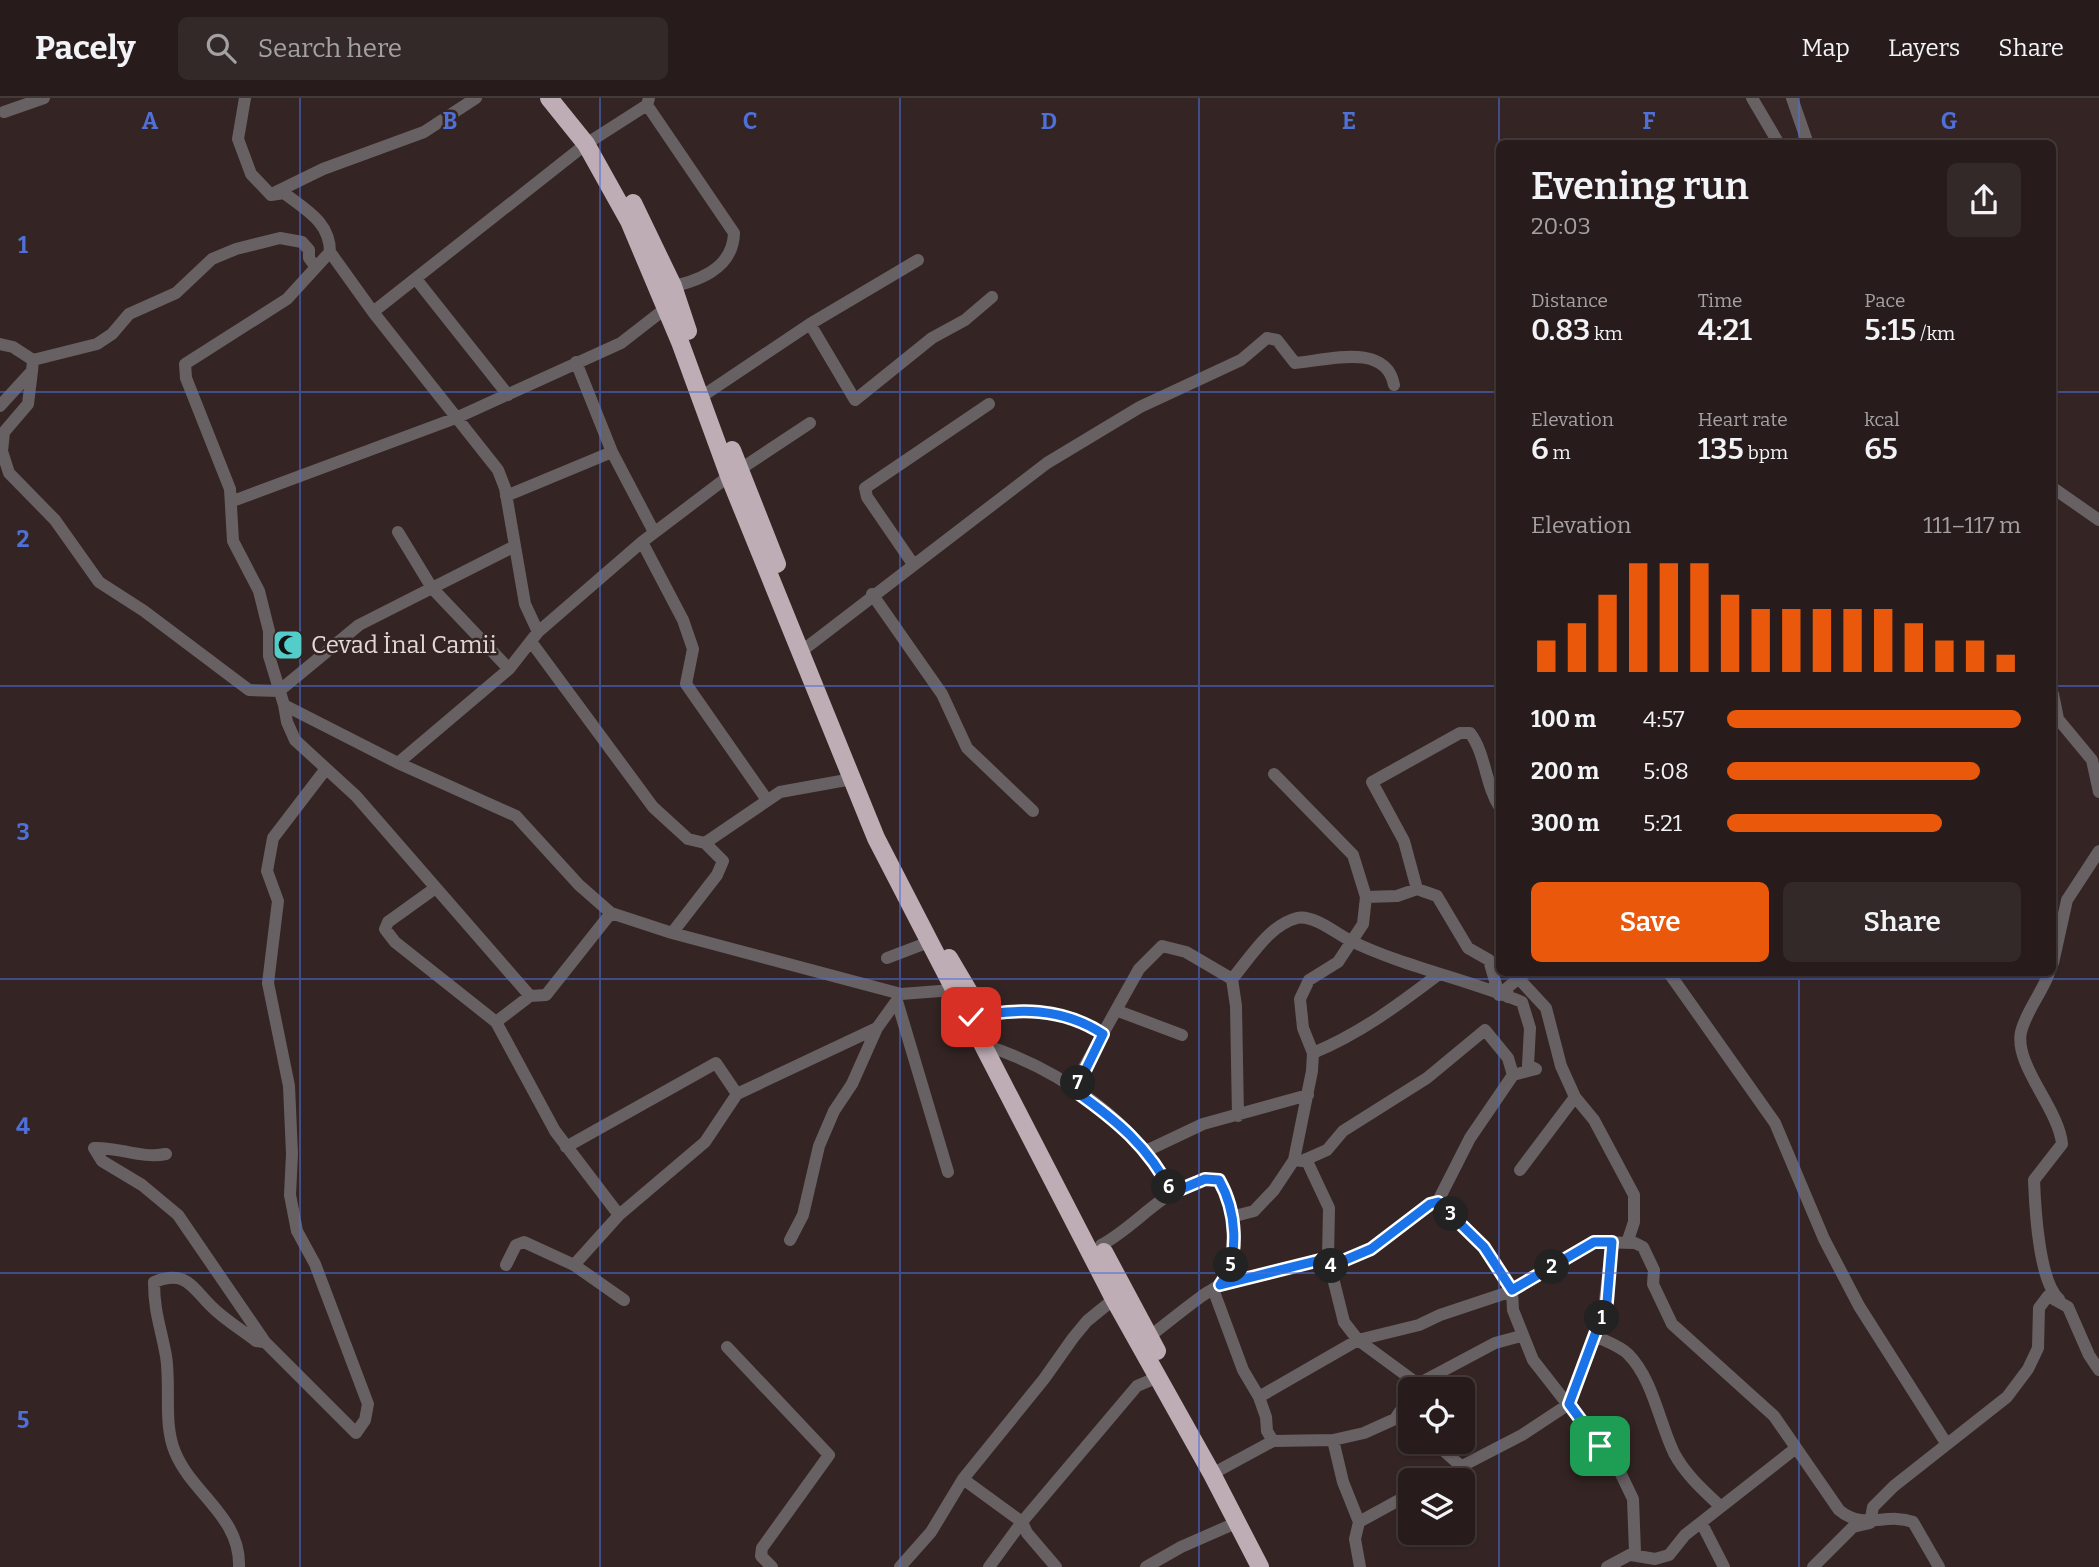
<!DOCTYPE html>
<meta charset="utf-8">
<style>
body{margin:0;font-family:Bitter,serif;background:#332928;color:#f1f3f6;height:100vh;display:flex;flex-direction:column;font-size:26px;white-space:nowrap}
*{box-sizing:border-box;margin:0}
p{font-size:23px;color:#a4a1a3}
.icon{flex:none;width:38px;height:38px;fill:none;stroke:currentColor;stroke-width:2;stroke-linecap:round;stroke-linejoin:round}
.map{position:relative;flex:1;overflow:hidden}
.details{position:absolute;left:1496px;top:42px;width:560px;height:836px;display:flex;flex-direction:column;background:#271c1b;border-radius:10px;box-shadow:0 2px 5px #0004,0 0 0 2px #433a3a}
.details>*{flex:none}
.controls{position:absolute;left:1398px;top:1279px;display:grid;gap:14px}
.controls a{display:grid;place-items:center;width:77px;height:77px;border-radius:10px;background:#271c1b;box-shadow:0 2px 5px #0004,0 0 0 2px #433a3a;font-size:35px}
.pin{position:absolute;display:grid;place-items:center;width:60px;height:60px;color:#fff;margin:-30px;border-radius:14px;box-shadow:0 4px 10px #0006}
.km{position:absolute;width:35px;height:35px;margin:-18px;border-radius:50%;background:#222;color:#fff;font-size:19px;line-height:35px;text-align:center}
.round{display:grid;place-items:center;flex:none;width:74px;height:74px;border-radius:10px;background:#332928}
.overview{display:flex;align-items:center;justify-content:space-between;height:119px;padding:0 35px}
h1{font-size:38px;font-weight:600;line-height:52px}
.stats{display:grid;grid-template-columns:repeat(3,1fr);gap:10px;height:119px;padding:7px 35px}
.stats div{display:grid;align-content:center}
.stats b{font-size:30px;font-weight:600}
.stats small{font-size:19px;font-weight:400}
.stats p{font-size:19px}
.chart{height:196px;padding:14px 35px}
.chart p{display:flex;justify-content:space-between}
.chart svg{width:100%;height:126px;margin-top:7px;stroke:#ea580c;stroke-width:6}
.primary-button{display:flex;gap:14px;margin-top:auto;padding:14px 35px}
.primary-button a{flex:1;height:80px;border-radius:10px;background:#ea580c;color:#fff;font-size:28px;font-weight:600;line-height:80px;text-align:center}
.primary-button a+a{background:#332928;color:#f1f3f6}
ul{padding:0 35px;list-style:none;font-size:23px}
li{display:grid;grid-template-columns:112px 84px 1fr;align-items:center;height:52px}
li i{height:18px;border-radius:9px;background:#ea580c}
header{display:flex;align-items:center;gap:42px;box-sizing:border-box;height:98px;padding:0 35px;background:#271c1b;border-bottom:2px solid #433a3a}
header strong{font-size:33px}
nav{display:flex;gap:38px;margin-inline-start:auto;font-size:24px}
.search{width:490px;height:63px;background:#332928;display:flex;align-items:center;gap:18px;box-sizing:border-box;padding:0 24px;border-radius:10px;color:#a4a1a3;font-size:26px}
.map>svg:first-child{display:block}
.lines{fill:none;stroke-linecap:round;stroke-linejoin:round}
.minor{stroke:#686164;stroke-width:12}
.highway{stroke:#beadb5;stroke-width:18}
.route-casing{stroke:#fff;stroke-width:14}
.route{stroke:#1a73e8;stroke-width:9}
.grid{fill:none;stroke:#4e70d8;stroke-width:2;stroke-opacity:0.55}
.labels{text-anchor:middle;stroke-width:5;stroke-linejoin:round;paint-order:stroke}
.poi-label{font-size:24px;fill:#e2d7d7;stroke:#342524;text-anchor:start}
.grid-label{font-size:23px;text-anchor:middle;font-weight:bold;fill:#4e70d8;stroke:#342524;stroke-width:5;stroke-linejoin:round;paint-order:stroke}
</style>
<header>
<strong>Pacely</strong>
<div class="search"><svg class="icon" aria-label="search" viewBox="0 0 24 24"><circle cx="10" cy="10" r="6"/><path d="M15 15l6 6"/></svg>Search here</div>
<nav><a>Map</a><a>Layers</a><a>Share</a></nav>
</header>
<div class="map">
<svg width="2099" height="1469" viewBox="0 0 2099 1469">
<rect width="100%" height="100%" fill="#342524"/>
<g class="lines">
<!-- minor -->
<path class="minor" d="M245 0 238 41 251 76 271 97 284 95C306 112 330 124 330 154L287 201 185 266 186 280 230 391 233 443 259 493 269 533V558L284 607 398 665 516 718 579 787 611 815 672 835 901 896 953 892
M1752 0 1779 46
M1792 0 1808 46
M647 7 734 135C733 172 696 184 665 190
M4 14 44 0
M274 95 323 71 424 34 476 0
M330 154 373 214 498 372 505 390 525 506 538 534
M416 181 508 297
M373 214 586 46 647 7 649 0
M810 226 855 302 932 240 965 222 992 199
M0 246 13 249 33 262 32 273 0 308
M33 262 97 246 112 236 129 216 176 195 212 161 236 151 280 140 302 144 309 152V160L315 168
M576 264 612 354 654 434
M32 273 28 306 4 334 2 353 9 375 55 422 99 484 144 513 249 592 279 593 359 527 513 449
M701 299 810 226 918 162
M739 372 810 325
M2053 390 2099 422
M506 398 612 354
M233 403 456 320 621 245 666 210
M398 434 432 490 509 571
M642 444 683 522 693 551 686 586 767 702
M913 466 867 399 865 390 989 306
M872 496 942 596 967 650 1033 713
M532 545 653 709 688 741 705 745 723 763 717 777 672 835
M797 545 807 549 1047 365 1140 309 1241 262 1267 240 1277 242 1295 265C1325 263 1386 243 1394 287
M2053 596 2058 621 2092 662 2099 694
M284 607 287 624 295 642 356 698 530 898
M398 665 509 571 538 534 642 444 729 378
M1274 676 1353 757 1366 799
M705 745 780 694 852 681
M434 791 388 824 385 831 395 844 496 924 555 1033 619 1117
M1417 791 1404 743 1372 684 1460 635H1470C1486 656 1485 687 1500 710
M887 860 929 844
M2053 865 2067 802 2099 753
M1669 875 1775 1025 1824 1141 1859 1208 1946 1345
M2049 875C2042 895 2026 913 2021 934 2014 967 2059 1011 2062 1046L2034 1082C2035 1109 2039 1184 2059 1201
M1520 882 1546 910 1561 968 1575 999 1594 1022 1634 1097V1124L1627 1145
M1508 899 1507 890 1525 875
M897 903 948 1074
M1118 913 1182 937
M973 918C1019 909 1063 910 1103 936
M496 924 530 898 546 897 611 815
M984 947C1058 970 1137 1024 1172 1095
M1313 955C1361 935 1398 907 1439 876
M1075 993 1082 973 1139 871 1162 848 1186 854 1232 881
M1238 1018 1236 908 1232 881C1250 860 1269 827 1297 820 1313 816 1337 836 1351 843 1405 869 1466 881 1522 904L1530 930 1528 967 1536 971 1513 977 1470 1040 1438 1103 1430 1106 1371 1151 1331 1168
M566 1049 716 965 737 996
M1146 1053 1203 1026 1308 997
M166 1056C141 1061 120 1049 94 1050L102 1063 142 1087 178 1117 265 1244 356 1335 365 1322 368 1306 315 1166 297 1133 290 1097 292 1056 289 988 268 885 278 803 267 773 273 740 325 672
M1306 1061 1329 1110 1328 1160 1344 1224 1358 1242 1418 1286
M1294 1062 1302 1063 1327 1052 1343 1033 1427 980 1485 932 1508 960 1513 977
M1520 1072 1575 999
M1231 1119 1254 1113 1274 1092 1294 1062 1312 973 1313 955 1303 930 1300 901 1309 882 1338 864 1363 826 1366 799 1397 798 1417 791 1437 798 1468 850 1489 862 1499 897
M790 1142 803 1117 819 1048 834 1013 852 986 877 930
M1101 1147C1138 1128 1169 1082 1214 1081L1219 1082C1233 1107 1245 1163 1220 1186 1215 1191 1207 1194 1202 1198 1184 1211 1167 1225 1149 1239
M506 1167 516 1147 524 1144 574 1167 619 1117 705 1044 737 996 877 930 895 905
M574 1167 624 1202
M1220 1187 1328 1160
M1213 1191 1243 1272 1259 1299 1266 1319 1267 1333 1273 1343
M1595 1238C1605 1243 1620 1248 1628 1256 1653 1281 1659 1324 1674 1355 1685 1376 1703 1392 1720 1408
M727 1249 829 1357 762 1450 761 1458 772 1469
M1415 1291 1418 1286 1495 1245 1521 1238
M1259 1299 1358 1242 1419 1227 1440 1217 1512 1193 1484 1148 1438 1103
M1333 1342 1343 1384 1359 1424
M1434 1344 1462 1369
M1212 1376 1273 1343 1333 1342 1364 1335 1395 1321 1410 1299
M963 1381 1022 1424 1137 1288 1158 1279
M1435 1382 1522 1337 1569 1306 1603 1219 1612 1144
M1022 1424 1027 1435 1056 1469
M1702 1426 1724 1469
M1631 1457 1655 1461 1669 1457 1685 1437 1796 1350
M239 1469C241 1419 192 1396 175 1354 163 1326 171 1288 166 1258 161 1230 154 1214 154 1184 187 1171 192 1190 212 1209 225 1222 242 1232 256 1243L264 1244
M900 1469 931 1434 963 1381 1044 1281 1073 1240 1087 1223 1114 1201
M989 1469 1022 1424
M1146 1469 1181 1449 1238 1424
M1360 1469 1355 1441 1359 1424 1410 1396
M1607 1469 1635 1454 1633 1401 1619 1372 1533 1262 1513 1212 1512 1193 1594 1144 1635 1145 1643 1149 1654 1172 1653 1186 1672 1226 1774 1318 1839 1412C1864 1433 1886 1414 1913 1424L1939 1469
M1813 1469 1853 1429 1870 1425 1873 1409 1894 1388 2007 1299 2028 1271 2038 1250 2039 1210 2048 1198 2068 1209 2089 1257 2099 1272"/>
<!-- highway -->
<path class="highway" d="M549 0 586 46 629 123 680 244 729 378 876 740 1114 1201 1212 1376 1260 1469
M633 105 673 188 688 233
M732 352 777 466
M949 860 981 914
M1104 1154 1157 1253"/>
</g>
<g class="lines">
<!-- route casing -->
<g class="route-casing">
<path id="route" d="M971 919C1018 910 1062 909 1103 936L1075 993C1116 1022 1149 1049 1172 1095L1205 1081 1219 1082C1236 1112 1241 1158 1220 1187L1328 1160 1331 1168 1371 1151 1430 1106 1438 1104 1484 1149 1512 1192 1594 1144H1612L1607 1204 1569 1306 1600 1348"/>
</g>
<!-- route -->
<use href="#route" class="route"/>
</g>
<!-- grid -->
<path class="grid" d="M300 0V1469M600 0V1469M900 0V1469M1199 0V1469M1499 0V1469M1799 0V46M0 294H1500M2053 294H2099M0 588H1500M2053 588H2099M1799 875V1469M0 881H2099M0 1175H2099"/>
<!-- icons -->
<defs>
<g id="mosque-square" transform="scale(1.575)"><rect x="-9" y="-9" width="18" height="18" rx="4" fill="#53cdca" stroke="#342524"/><path d="M3.5-4.9A6 6 0 1 0 3.5 4.9A5 5 0 1 1 3.5-4.9Z" fill="#111"/></g>
</defs>
<g fill-rule="evenodd">
<use href="#mosque-square" x="288" y="547"/>
</g>
<g class="labels">
<!-- poi labels -->
<g class="poi-label">
<text x="311" y="555">Cevad İnal Camii</text>
</g>
</g>
<g class="grid-label">
<text x="150" y="31">A</text>
<text x="450" y="31">B</text>
<text x="750" y="31">C</text>
<text x="1049" y="31">D</text>
<text x="1349" y="31">E</text>
<text x="1649" y="31">F</text>
<text x="1949" y="31">G</text>
<text x="23" y="155">1</text>
<text x="23" y="449">2</text>
<text x="23" y="742">3</text>
<text x="23" y="1036">4</text>
<text x="23" y="1330">5</text>
</g>
</svg>
<div class="controls">
<a><svg class="icon" aria-label="locate" viewBox="0 0 24 24"><circle cx="12" cy="12" r="6"/><path d="M12 2v4M12 18v4M2 12h4M18 12h4"/></svg></a>
<a><svg class="icon" aria-label="layers" viewBox="0 0 24 24"><path d="M12 4l9 5-9 5-9-5zM3 14l9 5 9-5"/></svg></a>
</div>
<div class="pin" style="left:1600px;top:1348px;background:#1e9e55"><svg class="icon" aria-label="arrive" viewBox="0 0 24 24"><path d="M6 21V4h12l-3 4 3 4H6"/></svg></div>
<div class="pin" style="left:971px;top:919px;background:#d93025"><svg class="icon" aria-label="check" viewBox="0 0 24 24"><path d="M5 12l5 5 9-10"/></svg></div>
<b class="km" style="left:1602px;top:1220px">1</b>
<b class="km" style="left:1552px;top:1169px">2</b>
<b class="km" style="left:1451px;top:1116px">3</b>
<b class="km" style="left:1331px;top:1168px">4</b>
<b class="km" style="left:1231px;top:1167px">5</b>
<b class="km" style="left:1169px;top:1089px">6</b>
<b class="km" style="left:1078px;top:985px">7</b>
<section class="details">
<div class="overview"><div><h1>Evening run</h1><p>20:03</p></div><a class="round"><svg class="icon" aria-label="share" viewBox="0 0 24 24"><path d="M12 15V3M7 8l5-5 5 5M5 13v7h14v-7"/></svg></a></div>
<div class="stats">
<div><p>Distance</p><b>0.83<small> km</small></b></div>
<div><p>Time</p><b>4:21</b></div>
<div><p>Pace</p><b>5:15<small> /km</small></b></div>
</div>
<div class="stats">
<div><p>Elevation</p><b>6<small> m</small></b></div>
<div><p>Heart rate</p><b>135<small> bpm</small></b></div>
<div><p>kcal</p><b>65</b></div>
</div>
<div class="chart"><p><span>Elevation</span>111–117 m</p>
<svg viewBox="0 0 160 44" preserveAspectRatio="none"><path d="M5 44V33M15 44V27M25 44V17M35 44V6M45 44V6M55 44V6M65 44V17M75 44V22M85 44V22M95 44V22M105 44V22M115 44V22M125 44V27M135 44V33M145 44V33M155 44V38"/></svg>
</div>
<ul>
<li><b>100 m</b>4:57<i style="width:100%"></i></li>
<li><b>200 m</b>5:08<i style="width:86%"></i></li>
<li><b>300 m</b>5:21<i style="width:73%"></i></li>
</ul>
<div class="primary-button"><a>Save</a><a>Share</a></div>
</section>
</div>
